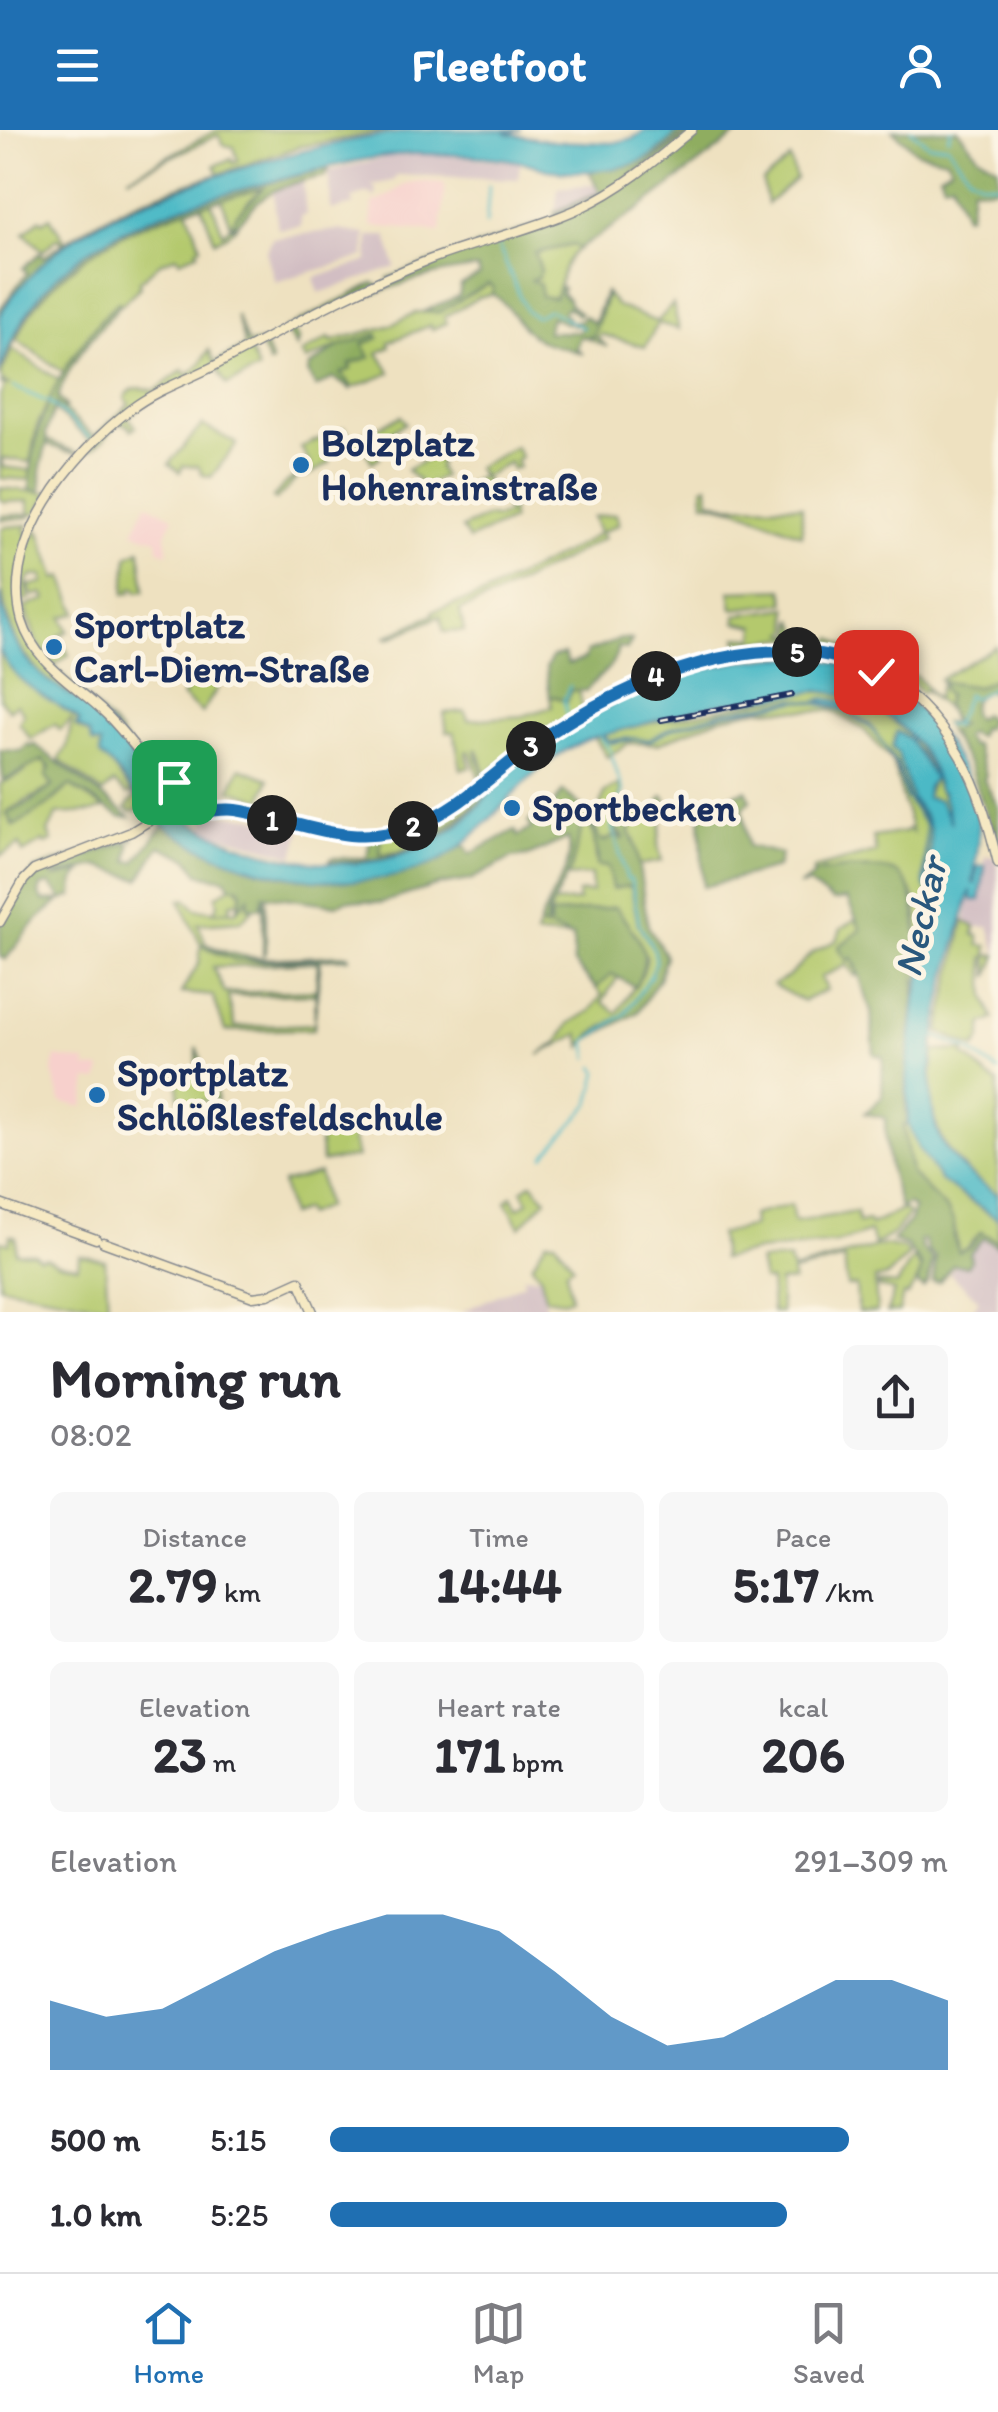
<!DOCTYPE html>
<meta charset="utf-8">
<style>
body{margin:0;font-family:Itim,sans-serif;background:#f7f7f7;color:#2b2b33;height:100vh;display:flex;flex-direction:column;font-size:38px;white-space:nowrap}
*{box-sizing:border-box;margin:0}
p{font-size:32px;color:#7c7c81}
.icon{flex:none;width:55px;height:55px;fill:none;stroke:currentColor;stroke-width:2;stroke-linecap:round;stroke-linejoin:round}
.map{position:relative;height:1182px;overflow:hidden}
.side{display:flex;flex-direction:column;background:#fff;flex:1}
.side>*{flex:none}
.pin{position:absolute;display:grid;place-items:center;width:85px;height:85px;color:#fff;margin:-42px;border-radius:20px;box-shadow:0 5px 15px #0006}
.km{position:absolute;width:50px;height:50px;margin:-25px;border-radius:50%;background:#222;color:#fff;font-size:28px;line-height:50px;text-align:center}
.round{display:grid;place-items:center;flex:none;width:105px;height:105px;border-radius:15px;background:#f7f7f7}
.headline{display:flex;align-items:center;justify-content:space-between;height:170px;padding:0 50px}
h1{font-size:55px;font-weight:700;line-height:75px}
.figures{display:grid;grid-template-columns:repeat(3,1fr);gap:15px;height:170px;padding:10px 50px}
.figures div{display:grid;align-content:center;border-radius:15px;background:#f7f7f7;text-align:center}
.figures b{font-size:50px;font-weight:700}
.figures small{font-size:28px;font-weight:400}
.figures p{font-size:28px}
.chart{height:280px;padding:20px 50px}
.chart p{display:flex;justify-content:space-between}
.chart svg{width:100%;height:180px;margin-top:10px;fill:#1f6fb2;opacity:.7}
ul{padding:0 50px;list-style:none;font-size:32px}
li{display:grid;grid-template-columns:160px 120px 1fr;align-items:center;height:75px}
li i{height:25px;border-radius:12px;background:#1f6fb2}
header{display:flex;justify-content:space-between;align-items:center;height:130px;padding:0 50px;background:#1f6fb2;color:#fff;font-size:45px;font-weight:700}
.menu{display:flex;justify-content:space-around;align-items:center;height:140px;border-top:2px solid #e1e1e2;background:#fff;font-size:28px;color:#7c7c81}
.menu a{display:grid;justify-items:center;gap:5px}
.menu .active{color:#1f6fb2}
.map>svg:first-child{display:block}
.built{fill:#f7d0cc}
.industrial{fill:#d2bec3}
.green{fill:#b4c96d;stroke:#687c66;stroke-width:2.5}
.forest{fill:#8fad60;stroke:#556e5f;stroke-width:2.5}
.water{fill:#4bb9c6;stroke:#337492;stroke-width:2.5;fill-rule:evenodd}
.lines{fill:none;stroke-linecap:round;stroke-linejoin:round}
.stream{stroke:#4bb9c6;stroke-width:2.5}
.secondary-casing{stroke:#84888f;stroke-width:11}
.secondary{stroke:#f6e9c3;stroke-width:8}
.rail-casing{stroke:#1b2f5e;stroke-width:6}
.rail{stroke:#fcf5e5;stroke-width:2.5;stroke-dasharray:8;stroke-linecap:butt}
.secondary-bridge-casing{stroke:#84888f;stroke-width:11;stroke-linecap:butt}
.secondary-bridge{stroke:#f6e9c3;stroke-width:8}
.route-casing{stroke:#fff;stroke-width:20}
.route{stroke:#1f6fb2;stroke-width:12}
.poi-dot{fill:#1f6fb2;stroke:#fcf5e5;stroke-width:4}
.labels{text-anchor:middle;stroke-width:10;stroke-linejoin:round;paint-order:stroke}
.poi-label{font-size:38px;font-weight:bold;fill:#1b2f5e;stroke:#fcf5e5;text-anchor:start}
.water-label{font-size:40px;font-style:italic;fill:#29587d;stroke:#fcf5e5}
</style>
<header><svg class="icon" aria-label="menu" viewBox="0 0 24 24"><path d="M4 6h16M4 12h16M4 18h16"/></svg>Fleetfoot<svg class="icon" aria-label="person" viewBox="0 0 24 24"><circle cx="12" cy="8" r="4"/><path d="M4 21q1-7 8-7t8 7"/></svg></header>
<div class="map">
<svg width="998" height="1182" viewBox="0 0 998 1182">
<rect width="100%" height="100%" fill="#fcf5e5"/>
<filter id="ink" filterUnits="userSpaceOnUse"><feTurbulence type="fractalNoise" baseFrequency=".01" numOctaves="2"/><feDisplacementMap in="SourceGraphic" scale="20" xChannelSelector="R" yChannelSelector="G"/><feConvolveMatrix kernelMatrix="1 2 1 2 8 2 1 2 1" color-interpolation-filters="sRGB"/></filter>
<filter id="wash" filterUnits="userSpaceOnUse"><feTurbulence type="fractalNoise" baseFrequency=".0048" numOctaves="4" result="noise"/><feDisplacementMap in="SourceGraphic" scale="40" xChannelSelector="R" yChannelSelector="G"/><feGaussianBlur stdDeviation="2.25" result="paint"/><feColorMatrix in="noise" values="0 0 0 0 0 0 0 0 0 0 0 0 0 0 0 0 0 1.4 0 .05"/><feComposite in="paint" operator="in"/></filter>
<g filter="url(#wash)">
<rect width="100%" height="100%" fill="#eee1c0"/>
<!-- built -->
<path class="built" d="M419 51 445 53 441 102 371 96 373 71 378 72 407 53Z
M147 373 174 387 166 403 168 423 158 420 157 409 133 402Z
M56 927 86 932V938L101 939 99 951 88 950 84 977 61 972 52 942Z"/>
<!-- industrial -->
<path class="industrial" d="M427 24 520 32 518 49 398 45 392 51 371 55 376 59V66L373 67 371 63 361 65 352 69 354 75 331 80 329 41 388 27Z
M303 51 306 85H301V96L278 99 273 62Z
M595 54 600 62 555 82 558 58Z
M338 100 366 104 364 127 275 152 266 121 272 108Z
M369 106H387L396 137 319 163 314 148 368 131Z
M208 683 252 687 301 700 294 726 203 700Z
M985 726 995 727 998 739V826L989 797H975L965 792 969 770H981Z
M983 1107 998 1116V1182H971L979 1170 949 1143Z
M523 1146 541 1147 546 1182H461L524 1153Z"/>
<!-- green -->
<path class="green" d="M217 0H393L298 17 219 44 215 35 232 29 233 33 238 31 234 17 224 15 218 5 128 47Z
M790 29 796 49 767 74 763 52Z
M263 58 247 73 232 96H237L226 106 215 111 201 75 211 71 223 103 231 96 221 68Z
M187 79 201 117 197 119 198 123 179 130 177 126 160 133 139 152 140 157 121 175 118 172 100 190 63 242 16 209 32 179 49 158 95 119 118 104Z
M50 87 65 111 63 113 57 108 43 121 24 103 40 89 43 92Z
M574 115 579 119C564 127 560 152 556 169L541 167 532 149 538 147 535 123Z
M487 154 493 157 492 164 479 167 444 187 447 193 432 199 431 195 389 212 390 217 378 223 391 243 350 259V254L341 244 350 234 369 227 363 214 338 216 306 231 301 224 329 208 331 211 389 196 417 182 438 183Z
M607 164 617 176 657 192 673 174 679 199 658 193 645 217 600 204 597 208 608 217 584 207H593Z
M236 185 248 214 264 212 272 233 269 234 261 215 250 220 258 240 227 255 216 238 154 267 128 287 136 297 132 300 126 294H118C89 325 88 331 47 314V310L79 324 90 311 54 279 56 273 94 307 129 275 125 268C131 254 144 258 155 261L183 240 187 245 199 236 209 220 215 232 245 216Z
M12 219 59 250 37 296 30 332 1 328 3 337 30 340V350L0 348V265L4 256 0 253 11 255 3 252 0 245Z
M401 286 406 293 372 312 380 327 372 332 363 317 353 321 352 309Z
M202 295 237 314 211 347 203 345 198 336H183L180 342 169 334Z
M344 298 350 306 329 315 333 326 328 328 330 333 305 347 300 345 276 370 273 368 284 354 311 336 301 317Z
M515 317 521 327 516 330 519 337 512 339 510 332 483 347 487 352 443 375 437 369 482 346 476 338Z
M440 322 439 339 443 346 424 356 407 340Z
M708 355 709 370 729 375 802 376V405L738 379 704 372 703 357Z
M0 358 50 363 37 383 30 384 29 387 1 390 2 386 29 384V371L4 372 0 369Z
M510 361 512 390 469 410 462 398 488 386 496 388 508 383 500 367Z
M616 384 619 394 600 403 604 408 495 466 460 480 464 501 444 502 440 486 388 509 386 507 433 485V481L483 465 583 413 599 403 593 387Z
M37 393V403L40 402 56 449 63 447 77 483 62 487 68 501 59 506 69 525 54 536 36 512 26 477 46 469 43 463 33 466 29 455 44 453 42 446H32L26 452 30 469 22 472 20 446Z
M28 395 25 402 29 404 17 452 31 514 118 600 166 671C141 643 126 610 99 585 84 570 64 563 48 550 0 508 0 460 1 400L3 397Z
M140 420 145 461 137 462 136 458H131V463L124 464 128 426Z
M783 459 786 473 733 479 730 461Z
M788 478 790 500 786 503 793 505 794 489 801 504 807 500 830 513 833 508 845 516 855 514 858 519 878 524 884 531 889 529 918 548 936 569 942 552 939 550 996 516 998 546 977 557 944 552 949 579 961 594 949 603 945 593 953 594 948 581 925 560 921 563C915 554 909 547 897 539L890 545 894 538 882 533 880 539 875 537 879 529 875 526 868 534 869 525 862 523 860 529 854 520 836 519 837 515 807 509 800 512V507L738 513 737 507 755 508 756 496 736 492V485Z
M0 521 24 552 78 589 76 597 89 603 93 613 101 614 104 627 151 685 144 679 131 682 126 678 135 667 131 663 128 665 114 653 103 663 59 630 67 616 72 589 60 600 55 594 31 609 19 593 24 584 17 574 9 580 0 569Z
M198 547 218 557 202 583 182 566Z
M579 559 583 581 534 606 486 645 478 620H475L484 647 480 650 469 621 466 622 470 637 461 639 454 602H447L444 583 465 581 468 590 523 586 552 577 550 567H557L566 572 571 560Z
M805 562C857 558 900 587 928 630 934 640 932 650 938 659 944 669 951 679 951 693L939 670 926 668C926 662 930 658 931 652 934 631 911 612 895 605L892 618 898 623 912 669 929 695 936 753 941 747H945L914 870C918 771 939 724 813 743V739L876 722 873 707 905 702 909 699 912 702 892 631 864 600 833 581 760 579 719 588 658 614 629 613 607 627 595 608 616 600Z
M43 631 49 637 46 646 53 656 6 682 13 696 47 676 70 656 104 678 93 682 57 684 48 702 52 711 45 714 43 711 23 723 20 714 0 726V654L25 642 26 637Z
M240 638 269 649 262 670 230 660Z
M619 655 622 661 616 677 614 697 624 709 600 710 594 693 605 662Z
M663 666 666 669 658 715 662 731 639 735 634 709 630 703 631 696 645 686 644 681 656 678Z
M472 668V677L430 708 423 701 420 713 399 722 381 725 380 707Z
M586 695 593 698 597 736H608L631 756 638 794 654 820 656 831 650 847 624 884 586 910 582 917 579 904 539 925 558 912 569 894 590 881 602 865 596 858 612 844 618 847 602 872 617 883 643 843 647 827 616 777 550 785 573 807 536 805 539 796 546 798 553 773 578 771V763L592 762 591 745 566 747 582 696Z
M233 755 242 763 239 771 230 774 231 780 213 782 236 781 249 768 248 777 252 780 241 791 198 794 205 811 202 816C238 838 277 830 317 830V832L213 837 225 863 316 860 315 864 228 866 235 897 314 894V899L225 901 213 866 181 863 199 833 201 815 180 770 186 769 196 779 214 781 218 774 216 766Z
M856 789 861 800 838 817 847 830 852 828 858 845 855 846 847 835 821 847 827 860 803 871 773 855 788 847 812 823 837 810 841 799Z
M964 791 975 797 974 805 979 806V815L988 816 987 826 997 825 989 847 987 827 984 828 986 867 994 889 983 894 981 909 975 918 939 902Z
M197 917 206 945 214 947 217 970 180 973 177 943 197 944Z
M965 920 964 925C977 932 983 947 998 953V1065C937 1024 925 993 934 921Z
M908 994C929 1045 952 1061 998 1089V1111L981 1102 962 1123 958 1121 954 1094 948 1081 911 1043 903 995Z
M351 1002 357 1027 322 1032 319 1006Z
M319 1043 326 1077 306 1085 304 1080 290 1085 282 1053Z
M532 1053 546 1069 520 1097 506 1072 512 1066 518 1078 528 1072 522 1060Z
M791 1075 794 1092 856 1082 859 1093 868 1091 870 1095 904 1079 909 1084 894 1103 874 1115 870 1102 837 1113 758 1121 722 1129 719 1104 753 1096 752 1085Z
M10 1105 16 1107V1122L34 1123 39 1128 45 1127 57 1133 78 1136 79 1125 105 1130 108 1176 0 1156V1111L9 1113Z
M546 1111H555L573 1135 566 1140 571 1168 563 1171 545 1168 541 1147 532 1135Z
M883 1115 905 1119 909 1125 888 1146 875 1149 877 1182H858L856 1156H847L844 1129 792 1142 793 1151 779 1152 781 1182H772L770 1151 763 1150 759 1131 789 1129 792 1140Z
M913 1128 923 1142 907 1166 903 1165 899 1182H887L894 1161 879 1157 878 1153 897 1155Z"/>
<!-- forest -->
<path class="forest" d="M680 0H689L618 56 554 86 555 82 600 62 588 39C632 39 648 28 680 0Z
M696 0H743L639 79 579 119 573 115 535 123 541 140 538 147 532 150 540 154 541 166 555 168 559 156 563 158 561 163 568 169 569 174 580 183 578 185 567 177 563 182 570 191 567 194 551 187 547 202H579L582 196 572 195 571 192 581 190 584 186 594 193 605 162 607 164 593 207H580L576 218 583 224C569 218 550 216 537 209 518 198 511 174 492 164L493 157 488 154 438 183 425 181 459 166 461 155 480 145 477 138C421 142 341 174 293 199L299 211 296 213 297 219 285 199 374 153 380 157 390 152 388 148 592 75Z
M892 0H958L978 25 998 37V56L990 59 972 57 969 85 965 86 952 51 944 54 940 44 951 37 946 29 917 22Z
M326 39 329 41 325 46C303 51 280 55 261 69 250 78 243 92 231 97L236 85 263 58C173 83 90 100 30 183 16 201 11 225 0 245 27 99 206 68 326 39Z
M219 44C203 56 173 60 153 67 91 88 34 131 0 187V179L27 143 23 138 40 123 44 127C106 81 145 66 219 44Z
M118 172 121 174C96 203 68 231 58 268L66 276 64 279 56 274 46 303 47 314 41 336V361L30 360C31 286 66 224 118 172Z
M377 204 379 208 363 214 370 227 350 234 351 239 341 244 350 254V259L334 248 316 257 308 243 309 237 339 216Z
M621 509 632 510 627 519 618 517C615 539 598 545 586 561L571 560 566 572 557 567H550L546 538 552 527 564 524 568 534 585 529 587 522Z
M998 546V566L994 567 990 560C976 566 968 570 973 586L976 589 983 584 989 589 987 598H982L978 607 968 603 964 607 971 616 975 615 986 644 984 650 998 677V717L969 635 949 603 960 595 954 593 945 574 948 565 944 563 943 552 978 557Z
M28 614 31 617 34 614 130 687H120L70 655 46 676 14 696 6 683 29 673 53 656 46 646 50 637 43 630 3 651 0 620 22 621Z
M521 626C515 638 503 644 494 655 452 709 399 736 329 732L332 728H367L370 708 380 707 381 725 399 722 420 714 423 700 430 708 472 677V668Z
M746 660 751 670 743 678 748 716 781 724 777 738 703 757 700 680 719 676 732 665Z
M563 661 584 678 600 710 605 711 618 705 620 709 624 708 616 699 613 704 612 695 622 661 619 676 633 674 640 677 645 686 631 696 630 703 636 717 648 796 666 826 659 849 638 882 586 911 592 904 624 884 650 847 656 831 654 820 638 794 631 756 612 759 608 737 597 736 598 726 591 696 582 697 571 739 548 782 546 799 539 796C546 767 577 738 568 708L528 726 512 728 470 750 439 755 380 773 347 770 337 775 262 765 266 767V823L263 824V768L261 778 248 777 249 767 237 779 242 763 239 757 230 756 226 749 199 744 189 729 160 716 140 749 97 736 58 745 54 742 61 735 127 712 130 714 128 731 135 732 164 695C250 755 374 774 464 714L470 724 515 700 518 706 531 698 528 692 553 675Z
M127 707 134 710 127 708 55 735 51 743 54 747 82 742 74 751 73 766 63 770 50 754 41 756 39 764 44 771 61 770 35 792 5 830 0 826V797L34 740Z
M850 738C864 740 884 736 897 743 940 766 899 944 908 994L903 996 911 1043 948 1081 954 1093V1109L959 1122 970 1116 981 1102 998 1111V1116L983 1108 970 1123 971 1131 967 1136 953 1135 939 1152H933L936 1128 928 1121 924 1110H920L922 1119 933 1130 928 1153 923 1158 917 1153 922 1137 907 1116 892 1111 910 1091 914 1079 908 1074 900 1078C890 1043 885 1024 885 988L865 983 882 967 883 927 874 924 871 881 855 833 852 828 847 831 838 817 861 800 847 769 833 771 809 754 799 756 813 747V743Z
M616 777C636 809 657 819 635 857L612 844 596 858 574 834 573 807 550 799V785Z
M205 812C245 838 303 825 349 825V828L321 829 314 896 318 829 235 830 202 815Z"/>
<!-- water -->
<path class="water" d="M419 0H521L505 3 554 11 612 13 633 8 646 0H680C669 10 658 23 645 29 623 41 572 44 548 40 540 38 533 34 526 33 495 26 459 25 428 24 380 22 331 37 286 48 164 78 41 108 0 242 0 225 0 204 0 188 3 175 18 161 26 151 77 92 147 70 218 46 284 24 350 8 419 0Z
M0 463C5 498 22 532 51 553 73 568 94 577 111 597 128 617 138 640 154 660 198 713 302 741 369 732 409 727 447 709 475 680 491 663 503 645 521 630 617 555 813 473 915 575 945 605 975 650 979 693 980 713 975 734 973 753L975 754 978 736H985L980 770H972L971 760C954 818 911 954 942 1013 955 1036 977 1051 998 1065V1089L940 1050 918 1018 908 994 907 938 915 872 938 783 924 753 926 696 907 669 896 636 882 612 869 596 839 579 801 570 724 583 674 598 649 611 634 609 610 613 600 605C536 626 513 671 465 713 390 778 239 752 165 696 139 676 124 644 100 625L101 614 93 613 89 603 76 595 80 592 75 586C51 570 9 551 0 519 0 503 0 480 0 463ZM817 561C866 565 910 593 932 638 936 646 935 653 939 661L942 662 951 693 939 670 926 668 927 657 934 648 909 609 897 601 892 617 898 624 912 669 926 688 930 699 931 748 939 753 941 746 945 747 939 777 927 750 926 694 908 668 897 634 869 594 842 578 846 572 824 568 819 570 839 577 797 569 723 582 673 597 649 610 629 608 609 611 604 605 712 575Z"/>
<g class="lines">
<!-- stream -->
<path class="stream" d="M911 0 929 15H947L969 45 981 52 998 54
M948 8 951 0
M486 94 489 55
M497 113 526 181 536 187 548 180
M551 181 583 198
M14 257 45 271
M48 271 90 308
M805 519 806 506
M567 588 564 570 570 556
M945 595 954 596 967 565 974 568 998 555
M599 605 612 623
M935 906 966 918 998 941
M589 928 586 911 625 884 650 847 656 831 654 820 639 794 631 750 627 749 612 695 623 661 612 627
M544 1026 590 974 598 942 595 937"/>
</g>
</g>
<g filter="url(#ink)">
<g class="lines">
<!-- secondary casing -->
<g class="secondary-casing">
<path id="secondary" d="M139 629 156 655
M153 642 174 652 176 660 172 667
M186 658 192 667 218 677
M165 663 157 652V643C140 624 125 603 107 585 76 554 36 536 22 491 0 412 72 324 131 279 157 259 190 249 218 234 288 197 356 158 429 130 479 111 532 100 580 78 622 59 657 29 692 0
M166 665C189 691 214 675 243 682 296 693 345 715 400 700 460 684 501 634 552 602 592 577 637 551 681 537 705 529 731 527 756 525 847 517 913 545 960 626 979 658 989 697 998 733
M0 792 24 750 34 740 131 702 149 691
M0 1074 96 1109
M103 1112 253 1167 268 1165 299 1151 313 1182"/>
</g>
<!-- secondary -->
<use href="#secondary" class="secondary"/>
<!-- rail casing -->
<g class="rail-casing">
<path id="rail" d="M661 590 792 565"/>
</g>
<!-- rail -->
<use href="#rail" class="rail"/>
<!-- secondary-bridge casing -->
<g class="secondary-bridge-casing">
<path id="secondary-bridge" d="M149 691 172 667"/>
</g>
<!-- secondary-bridge -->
<use href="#secondary-bridge" class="secondary-bridge"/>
</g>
</g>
<g class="lines" filter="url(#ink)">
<!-- route casing -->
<g class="route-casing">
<path id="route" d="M174 652 168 648 162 651C163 663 171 674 183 679 200 686 219 677 236 680 300 690 348 721 415 696 461 678 495 642 534 614 625 550 768 488 876 542"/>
</g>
<!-- route -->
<use href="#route" class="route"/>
</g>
<!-- markers -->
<g class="poi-dot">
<circle cx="301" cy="335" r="10"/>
<circle cx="54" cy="517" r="10"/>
<circle cx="512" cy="678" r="10"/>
<circle cx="97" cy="965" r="10"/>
</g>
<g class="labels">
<!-- poi labels -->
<g class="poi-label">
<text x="321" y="326">Bolzplatz<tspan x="321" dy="44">Hohenrainstraße</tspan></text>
<text x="74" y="508">Sportplatz<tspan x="74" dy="44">Carl-Diem-Straße</tspan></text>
<text x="532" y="691">Sportbecken</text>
<text x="117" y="956">Sportplatz<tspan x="117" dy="44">Schlößlesfeldschule</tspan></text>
</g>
<!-- water labels -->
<g class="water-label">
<text transform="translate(920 787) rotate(-77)" y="14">Neckar</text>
</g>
</g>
</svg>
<div class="pin" style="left:174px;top:652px;background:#1e9e55"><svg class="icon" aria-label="arrive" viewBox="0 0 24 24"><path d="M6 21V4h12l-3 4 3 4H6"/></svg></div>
<div class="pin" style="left:876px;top:542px;background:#d93025"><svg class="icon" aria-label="check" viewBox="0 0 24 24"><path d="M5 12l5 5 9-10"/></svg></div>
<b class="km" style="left:272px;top:690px">1</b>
<b class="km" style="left:413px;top:696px">2</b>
<b class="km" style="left:531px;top:616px">3</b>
<b class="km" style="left:656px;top:546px">4</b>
<b class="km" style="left:797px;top:522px">5</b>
</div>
<section class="side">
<div class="headline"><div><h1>Morning run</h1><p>08:02</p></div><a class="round"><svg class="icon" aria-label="share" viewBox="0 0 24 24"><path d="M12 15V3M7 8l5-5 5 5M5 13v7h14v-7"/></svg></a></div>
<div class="figures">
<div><p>Distance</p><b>2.79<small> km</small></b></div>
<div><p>Time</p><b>14:44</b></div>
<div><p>Pace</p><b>5:17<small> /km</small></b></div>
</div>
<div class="figures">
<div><p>Elevation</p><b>23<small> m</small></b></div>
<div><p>Heart rate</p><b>171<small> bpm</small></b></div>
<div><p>kcal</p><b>206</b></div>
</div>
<div class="chart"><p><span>Elevation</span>291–309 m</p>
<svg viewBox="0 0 160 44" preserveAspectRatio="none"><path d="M0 44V27L10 31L20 29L30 22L40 15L50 10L60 6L70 6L80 10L90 20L100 31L110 38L120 36L130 29L140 22L150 22L160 27V44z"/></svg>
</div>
<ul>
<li><b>500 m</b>5:15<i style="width:84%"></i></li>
<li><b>1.0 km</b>5:25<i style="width:74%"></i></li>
</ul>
</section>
<nav class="menu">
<a class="active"><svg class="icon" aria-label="home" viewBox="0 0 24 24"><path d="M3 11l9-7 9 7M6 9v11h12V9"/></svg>Home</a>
<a><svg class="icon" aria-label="map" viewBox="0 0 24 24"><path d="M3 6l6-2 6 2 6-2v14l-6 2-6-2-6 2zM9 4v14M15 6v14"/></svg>Map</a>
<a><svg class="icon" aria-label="saved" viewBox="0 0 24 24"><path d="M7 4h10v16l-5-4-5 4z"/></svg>Saved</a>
</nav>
